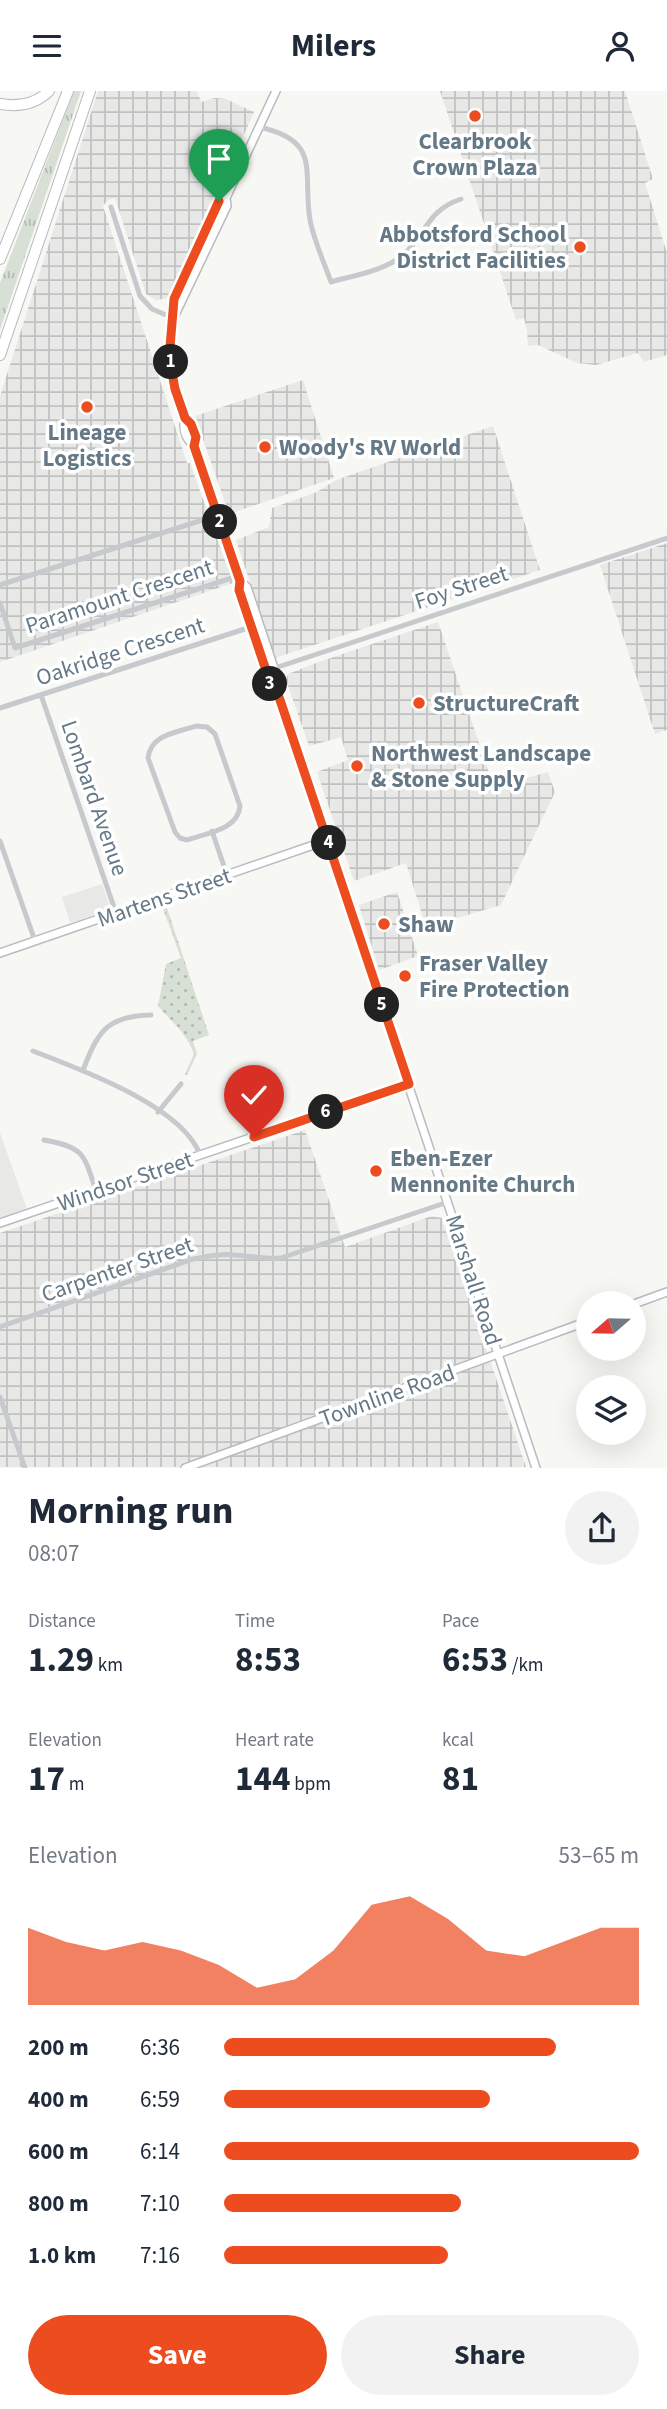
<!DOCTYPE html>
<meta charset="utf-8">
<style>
body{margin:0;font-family:"Source Sans 3",sans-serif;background:#f2f2f3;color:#1f2937;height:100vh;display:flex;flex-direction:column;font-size:26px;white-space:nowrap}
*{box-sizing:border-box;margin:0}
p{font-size:23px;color:#747a83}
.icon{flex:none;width:38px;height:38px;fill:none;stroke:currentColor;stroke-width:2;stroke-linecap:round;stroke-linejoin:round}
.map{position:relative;height:1377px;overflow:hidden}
.drawer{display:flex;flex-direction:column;background:#fff;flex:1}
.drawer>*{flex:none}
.needle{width:46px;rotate:250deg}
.tools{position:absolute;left:576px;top:1200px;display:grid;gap:14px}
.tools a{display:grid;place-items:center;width:70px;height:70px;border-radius:50%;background:#fff;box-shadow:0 7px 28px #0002;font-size:35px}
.pin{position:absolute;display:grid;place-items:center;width:60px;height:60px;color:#fff;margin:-72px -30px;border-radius:50% 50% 50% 0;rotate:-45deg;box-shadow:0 0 7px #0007}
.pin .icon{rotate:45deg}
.km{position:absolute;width:35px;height:35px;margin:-18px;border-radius:50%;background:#222;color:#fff;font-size:19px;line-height:35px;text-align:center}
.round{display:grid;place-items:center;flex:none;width:74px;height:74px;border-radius:37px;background:#f2f2f3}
.head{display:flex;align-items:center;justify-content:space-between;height:119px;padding:0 28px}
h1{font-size:38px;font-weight:700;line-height:52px}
.metrics{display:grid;grid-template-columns:repeat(3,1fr);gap:10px;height:119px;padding:7px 28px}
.metrics div{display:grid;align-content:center}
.metrics b{font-size:35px;font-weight:700}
.metrics small{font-size:19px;font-weight:400}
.metrics p{font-size:19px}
.chart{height:196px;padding:14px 28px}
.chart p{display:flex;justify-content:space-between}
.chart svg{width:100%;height:126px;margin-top:7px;fill:#ec4c1e;opacity:.7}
.button{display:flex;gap:14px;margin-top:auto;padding:14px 28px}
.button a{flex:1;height:80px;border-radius:42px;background:#ec4c1e;color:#fff;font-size:28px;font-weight:700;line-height:80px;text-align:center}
.button a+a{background:#f2f2f3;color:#1f2937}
ul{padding:0 28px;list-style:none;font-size:23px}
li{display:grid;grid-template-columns:112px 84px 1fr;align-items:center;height:52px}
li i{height:18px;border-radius:9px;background:#ec4c1e}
header{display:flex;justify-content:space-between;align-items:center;height:91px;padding:0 28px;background:#fff;font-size:32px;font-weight:700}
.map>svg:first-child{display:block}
.built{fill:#e8e9e7}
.industrial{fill:url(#industrial-grid)}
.grass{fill:url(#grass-tufts)}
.park{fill:url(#park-dots)}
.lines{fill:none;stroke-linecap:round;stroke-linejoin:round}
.secondary-casing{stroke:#b6bcc0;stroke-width:10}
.highway-casing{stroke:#b8bcbf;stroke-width:12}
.street{stroke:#c6cacd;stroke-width:5}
.secondary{stroke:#fff;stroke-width:7}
.highway{stroke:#fff;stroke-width:10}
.route-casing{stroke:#fff;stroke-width:14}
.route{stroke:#ec4c1e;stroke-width:9}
.poi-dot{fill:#ec4c1e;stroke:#fff;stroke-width:2.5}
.labels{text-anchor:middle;stroke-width:7;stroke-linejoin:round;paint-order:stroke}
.poi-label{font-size:23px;font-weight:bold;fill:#647886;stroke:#fff;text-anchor:start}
.street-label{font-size:23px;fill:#647886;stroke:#fff}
</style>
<header><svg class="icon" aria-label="menu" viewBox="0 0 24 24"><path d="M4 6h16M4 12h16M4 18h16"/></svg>Milers<svg class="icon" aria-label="person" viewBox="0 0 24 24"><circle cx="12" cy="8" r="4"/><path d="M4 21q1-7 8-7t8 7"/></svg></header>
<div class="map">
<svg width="667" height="1377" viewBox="0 0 667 1377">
<defs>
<pattern id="industrial-grid" width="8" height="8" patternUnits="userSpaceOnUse" patternTransform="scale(1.75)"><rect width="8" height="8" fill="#e8e9e7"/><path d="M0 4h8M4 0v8" fill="none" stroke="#c0c2c1"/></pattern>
<pattern id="grass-tufts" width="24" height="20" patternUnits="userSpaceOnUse" patternTransform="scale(1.75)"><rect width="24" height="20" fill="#d8dfd4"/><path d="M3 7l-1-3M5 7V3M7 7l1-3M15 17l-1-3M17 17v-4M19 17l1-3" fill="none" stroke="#b3bab2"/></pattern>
<pattern id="park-dots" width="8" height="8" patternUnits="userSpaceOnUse" patternTransform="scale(1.75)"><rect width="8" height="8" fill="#d8dfd4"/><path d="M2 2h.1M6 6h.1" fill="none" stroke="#b3bab2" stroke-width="1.8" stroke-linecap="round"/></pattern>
</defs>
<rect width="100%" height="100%" fill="#f7f7f3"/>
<!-- built -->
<path class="built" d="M102 793 109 813 105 820 70 832 62 806Z
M0 1042 28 1121 0 1131Z"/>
<!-- industrial -->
<path class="industrial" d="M98 0H197L201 11 215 7 226 8 254 21 201 141 168 207 156 209 146 203 115 107 108 109 103 115 187 372H190L233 492 0 571V305Z
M440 0H625L653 88 645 92 667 162V264L644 271 638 262 596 274 577 272 538 254 528 255 527 239 524 227 516 229Z
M303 289 334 387 229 423 195 325Z
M493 335 540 479 275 567 236 449 269 436 272 417 317 401 336 389Z
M667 452V639L655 643 600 474Z
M438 531 494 696 548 681 555 701 501 814 426 836 406 772 354 790 317 681 348 669 341 646 309 655 286 589 288 583 316 572Z
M397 801 418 865 379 879 359 814Z
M305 1039 345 1156 432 1125 442 1127 526 1376H0V1142Z"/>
<!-- grass -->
<path class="grass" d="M74 0H81L0 239V192Z"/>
<!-- park -->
<path class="park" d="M165 811 209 944 193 950 197 963 187 984 185 983 194 963C188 943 170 929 158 915L166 873 181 867 161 812Z"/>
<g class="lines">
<!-- secondary casing -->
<g class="secondary-casing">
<path id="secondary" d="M226 107 220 110 174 208 170 256 171 276 175 298 185 327 191 333 196 346 194 355 240 490 239 499 272 597 278 603 536 1377
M174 226 227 115 226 107 276 0
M185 327C182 339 185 347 194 355
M240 490 247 496 280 595 278 603
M0 862 328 749
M0 1132 409 993
M634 1213 667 1201
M185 1377 588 1230"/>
</g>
<!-- highway casing -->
<g class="highway-casing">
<path id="highway" d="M0 13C18 16 36 13 49 0
M0 168 68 0
M0 264 90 0"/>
</g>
<!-- street -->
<path class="street" d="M259 36C323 50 302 81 310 129 314 150 324 171 331 191 355 184 384 180 403 164 428 142 426 120 461 108
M111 116 140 205 152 218 173 227
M0 494 218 424
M0 512 15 557 238 485
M272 578 667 447
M41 604 116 822
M0 617 251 536
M196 635 207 636 215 643 240 715C238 739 207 742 187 749L180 747 175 741 148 667C151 643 176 642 196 635Z
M212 740 227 784
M0 750 35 850
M33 960C79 978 183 1015 200 1064
M83 979C98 941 106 925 151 924
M158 1021 181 993
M44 1049C84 1056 84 1063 96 1100
M0 1236 193 1168C206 1166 220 1162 234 1164 250 1165 264 1168 281 1167L448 1111
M0 1306 25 1377"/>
<!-- secondary -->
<use href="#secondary" class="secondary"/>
<!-- highway -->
<use href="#highway" class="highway"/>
</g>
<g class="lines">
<!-- route casing -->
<g class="route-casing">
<path id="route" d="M219 110 174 208 170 256 171 276 175 298 183 321 185 327 191 333 196 346 194 355 240 490 239 499 272 597 278 603 409 993 254 1046"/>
</g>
<!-- route -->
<use href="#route" class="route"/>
</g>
<!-- markers -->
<g class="poi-dot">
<circle cx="475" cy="25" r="7"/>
<circle cx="580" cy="156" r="7"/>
<circle cx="87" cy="316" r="7"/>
<circle cx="265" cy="356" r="7"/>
<circle cx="419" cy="612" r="7"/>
<circle cx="357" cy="675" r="7"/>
<circle cx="384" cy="833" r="7"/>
<circle cx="405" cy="885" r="7"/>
<circle cx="376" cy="1080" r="7"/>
</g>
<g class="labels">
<!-- poi labels -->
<g class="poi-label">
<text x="475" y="58" text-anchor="middle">Clearbrook<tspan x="475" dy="26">Crown Plaza</tspan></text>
<text x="566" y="151" text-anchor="end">Abbotsford School<tspan x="566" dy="26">District Facilities</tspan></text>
<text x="87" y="349" text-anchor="middle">Lineage<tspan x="87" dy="26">Logistics</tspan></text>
<text x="279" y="364">Woody's RV World</text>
<text x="433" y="620">StructureCraft</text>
<text x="371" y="670">Northwest Landscape<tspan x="371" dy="26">&amp; Stone Supply</tspan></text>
<text x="398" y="841">Shaw</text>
<text x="419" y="880">Fraser Valley<tspan x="419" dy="26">Fire Protection</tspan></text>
<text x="390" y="1075">Eben-Ezer<tspan x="390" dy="26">Mennonite Church</tspan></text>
</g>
<!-- street labels -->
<g class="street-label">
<text transform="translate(461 496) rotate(-18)" y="8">Foy Street</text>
<text transform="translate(119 505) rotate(-18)" y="8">Paramount Crescent</text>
<text transform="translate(120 560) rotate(-18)" y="8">Oakridge Crescent</text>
<text transform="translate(95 707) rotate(71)" y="8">Lombard Avenue</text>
<text transform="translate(164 806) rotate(-19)" y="8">Martens Street</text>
<text transform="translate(125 1090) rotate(-19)" y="8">Windsor Street</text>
<text transform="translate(117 1178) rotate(-19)" y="8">Carpenter Street</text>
<text transform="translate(474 1189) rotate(72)" y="8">Marshall Road</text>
<text transform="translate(387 1304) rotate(-20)" y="8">Townline Road</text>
</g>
</g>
</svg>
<div class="tools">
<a><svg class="needle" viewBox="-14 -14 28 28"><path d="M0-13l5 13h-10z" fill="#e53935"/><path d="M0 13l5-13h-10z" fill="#747a83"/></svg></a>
<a><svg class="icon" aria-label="layers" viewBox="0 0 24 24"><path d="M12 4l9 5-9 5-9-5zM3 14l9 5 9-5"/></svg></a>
</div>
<div class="pin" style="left:219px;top:110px;background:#1e9e55"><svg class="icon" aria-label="arrive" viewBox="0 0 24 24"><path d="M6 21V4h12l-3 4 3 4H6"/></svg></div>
<div class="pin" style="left:254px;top:1046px;background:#d93025"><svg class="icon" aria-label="check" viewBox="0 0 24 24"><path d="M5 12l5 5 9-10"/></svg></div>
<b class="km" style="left:171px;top:271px">1</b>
<b class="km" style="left:220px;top:431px">2</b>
<b class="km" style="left:270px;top:593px">3</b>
<b class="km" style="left:329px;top:752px">4</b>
<b class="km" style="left:382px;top:914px">5</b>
<b class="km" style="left:326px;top:1021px">6</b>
</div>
<section class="drawer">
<div class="head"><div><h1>Morning run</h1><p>08:07</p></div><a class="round"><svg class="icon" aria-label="share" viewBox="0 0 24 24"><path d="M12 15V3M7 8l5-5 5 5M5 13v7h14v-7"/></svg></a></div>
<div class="metrics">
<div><p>Distance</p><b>1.29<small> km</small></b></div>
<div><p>Time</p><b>8:53</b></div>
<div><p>Pace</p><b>6:53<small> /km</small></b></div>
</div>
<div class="metrics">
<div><p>Elevation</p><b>17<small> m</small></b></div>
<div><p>Heart rate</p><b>144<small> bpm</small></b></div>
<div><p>kcal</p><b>81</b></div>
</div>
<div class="chart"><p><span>Elevation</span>53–65 m</p>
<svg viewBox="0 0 160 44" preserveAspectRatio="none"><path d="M0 44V17L10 22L20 25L30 22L40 25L50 30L60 38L70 35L80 25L90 9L100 6L110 14L120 25L130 27L140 22L150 17L160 17V44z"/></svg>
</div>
<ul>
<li><b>200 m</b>6:36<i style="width:80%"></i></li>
<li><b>400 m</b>6:59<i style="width:64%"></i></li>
<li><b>600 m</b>6:14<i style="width:100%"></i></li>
<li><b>800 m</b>7:10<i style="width:57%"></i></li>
<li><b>1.0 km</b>7:16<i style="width:54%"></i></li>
</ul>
<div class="button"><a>Save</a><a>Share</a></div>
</section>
